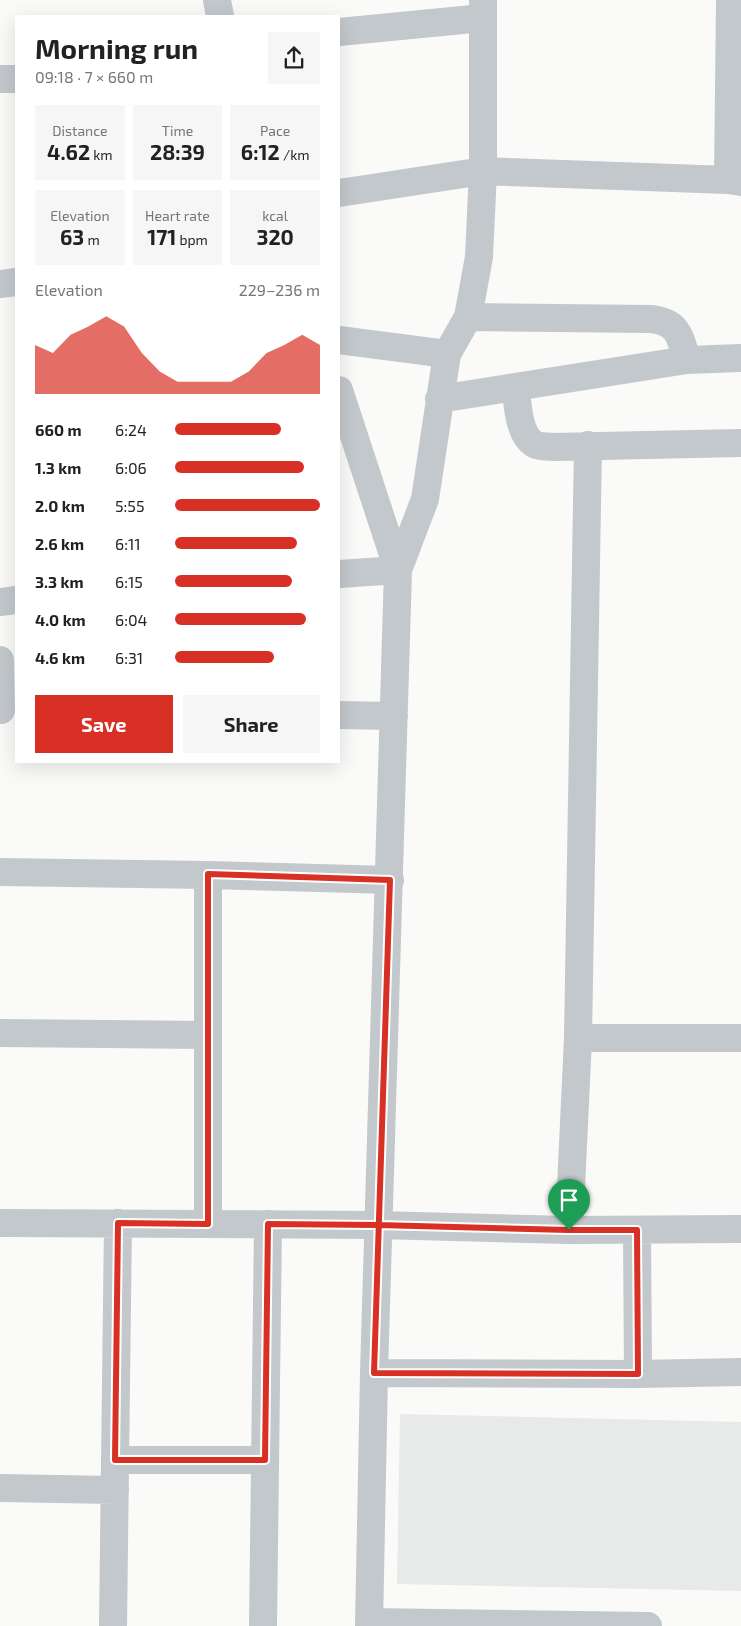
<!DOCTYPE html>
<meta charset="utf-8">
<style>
body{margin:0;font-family:"Exo 2",sans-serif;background:#f6f6f6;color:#222;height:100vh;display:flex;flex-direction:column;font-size:19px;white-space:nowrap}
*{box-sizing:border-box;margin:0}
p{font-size:16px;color:#767676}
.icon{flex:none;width:28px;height:28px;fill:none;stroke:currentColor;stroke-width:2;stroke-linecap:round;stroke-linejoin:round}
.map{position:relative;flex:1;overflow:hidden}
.sheet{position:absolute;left:15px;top:15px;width:325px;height:748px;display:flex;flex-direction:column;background:#fff;border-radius:0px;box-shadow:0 5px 20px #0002}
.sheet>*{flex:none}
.pin{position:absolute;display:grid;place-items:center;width:42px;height:42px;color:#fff;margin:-51px -21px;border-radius:50% 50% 50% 0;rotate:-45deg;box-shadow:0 0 5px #0007}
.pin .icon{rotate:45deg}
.round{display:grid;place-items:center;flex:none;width:52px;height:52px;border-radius:0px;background:#f6f6f6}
.head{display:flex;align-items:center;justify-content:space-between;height:85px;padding:0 20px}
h1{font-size:28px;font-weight:700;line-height:38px}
.stats{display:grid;grid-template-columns:repeat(3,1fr);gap:8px;height:85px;padding:5px 20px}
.stats div{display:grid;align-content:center;border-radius:0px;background:#f6f6f6;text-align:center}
.stats b{font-size:21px;font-weight:700}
.stats small{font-size:14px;font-weight:400}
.stats p{font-size:14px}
.chart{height:140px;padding:10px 20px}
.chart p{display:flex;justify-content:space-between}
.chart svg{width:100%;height:90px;margin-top:5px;fill:#d93025;opacity:.7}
.button{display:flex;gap:10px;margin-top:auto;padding:10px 20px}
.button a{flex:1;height:58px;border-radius:0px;background:#d93025;color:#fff;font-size:20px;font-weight:700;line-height:58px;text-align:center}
.button a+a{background:#f6f6f6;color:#222}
ul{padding:0 20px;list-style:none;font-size:16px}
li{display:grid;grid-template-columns:80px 60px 1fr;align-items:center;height:38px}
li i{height:12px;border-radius:6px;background:#d93025}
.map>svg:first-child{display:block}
.built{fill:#e8e9e9}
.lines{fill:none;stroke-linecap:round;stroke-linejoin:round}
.street{stroke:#c3c8cc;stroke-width:28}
.route-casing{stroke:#fff;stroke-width:10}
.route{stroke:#d93025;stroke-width:6}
</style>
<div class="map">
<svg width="741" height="1626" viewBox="0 0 741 1626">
<rect width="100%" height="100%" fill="#fafaf8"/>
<!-- built -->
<path class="built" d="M400 1414 741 1422V1591L397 1584Z"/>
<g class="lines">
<!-- street -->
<path class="street" d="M217 0 220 16
M339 32 483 18
M0 79H16
M728 180 730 0
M339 193 483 171 728 180 741 182
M0 284 16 282
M468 317 651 319C679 322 680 337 687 360
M339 340 447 354
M516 388C517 403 519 435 534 444 539 447 547 446 553 447L741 443
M339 390 398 570
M439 399 687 360 741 358
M339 574 398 570
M0 602 16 600
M0 660 1 710
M339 715 394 716
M0 872 208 875 390 880
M208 875V1224
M0 1033 208 1035
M578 1038H741
M0 1223 378 1225 569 1230 741 1229
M569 1230 578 1038 588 445
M637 1230 638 1374
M374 1373 638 1374 741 1372
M115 1460H265
M0 1488 115 1490
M369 1622 648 1626
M113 1626 118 1223
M263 1626 268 1224
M369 1626 374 1373 398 570 425 499 447 354 468 317 479 257 483 171V0"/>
</g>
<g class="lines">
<!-- route casing -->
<g class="route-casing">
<path id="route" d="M569 1230 378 1225 268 1224 265 1460H115L118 1223 208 1224V874L390 880 374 1373 638 1374 637 1230H569"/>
</g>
<!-- route -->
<use href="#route" class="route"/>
</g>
</svg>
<div class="pin" style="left:569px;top:1230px;background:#1e9e55"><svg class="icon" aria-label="arrive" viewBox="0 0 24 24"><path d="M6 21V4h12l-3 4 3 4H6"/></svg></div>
<section class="sheet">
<div class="head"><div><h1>Morning run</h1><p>09:18 · 7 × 660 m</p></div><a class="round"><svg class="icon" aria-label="share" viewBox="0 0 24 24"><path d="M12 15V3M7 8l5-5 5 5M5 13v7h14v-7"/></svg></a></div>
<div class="stats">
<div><p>Distance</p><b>4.62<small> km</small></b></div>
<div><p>Time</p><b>28:39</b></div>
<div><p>Pace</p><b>6:12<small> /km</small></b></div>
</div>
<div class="stats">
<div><p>Elevation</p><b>63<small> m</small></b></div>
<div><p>Heart rate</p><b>171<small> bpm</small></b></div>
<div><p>kcal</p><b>320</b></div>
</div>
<div class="chart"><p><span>Elevation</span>229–236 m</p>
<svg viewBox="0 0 160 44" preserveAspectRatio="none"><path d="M0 44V20L10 24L20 15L30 11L40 6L50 11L60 24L70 33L80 38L90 38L100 38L110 38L120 33L130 24L140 20L150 15L160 20V44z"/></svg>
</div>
<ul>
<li><b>660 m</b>6:24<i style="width:73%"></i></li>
<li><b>1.3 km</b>6:06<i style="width:89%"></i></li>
<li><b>2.0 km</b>5:55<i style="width:100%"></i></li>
<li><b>2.6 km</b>6:11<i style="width:84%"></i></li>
<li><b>3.3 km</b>6:15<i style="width:81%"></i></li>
<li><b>4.0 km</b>6:04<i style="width:90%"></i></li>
<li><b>4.6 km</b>6:31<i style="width:68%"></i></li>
</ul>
<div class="button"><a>Save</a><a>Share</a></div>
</section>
</div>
